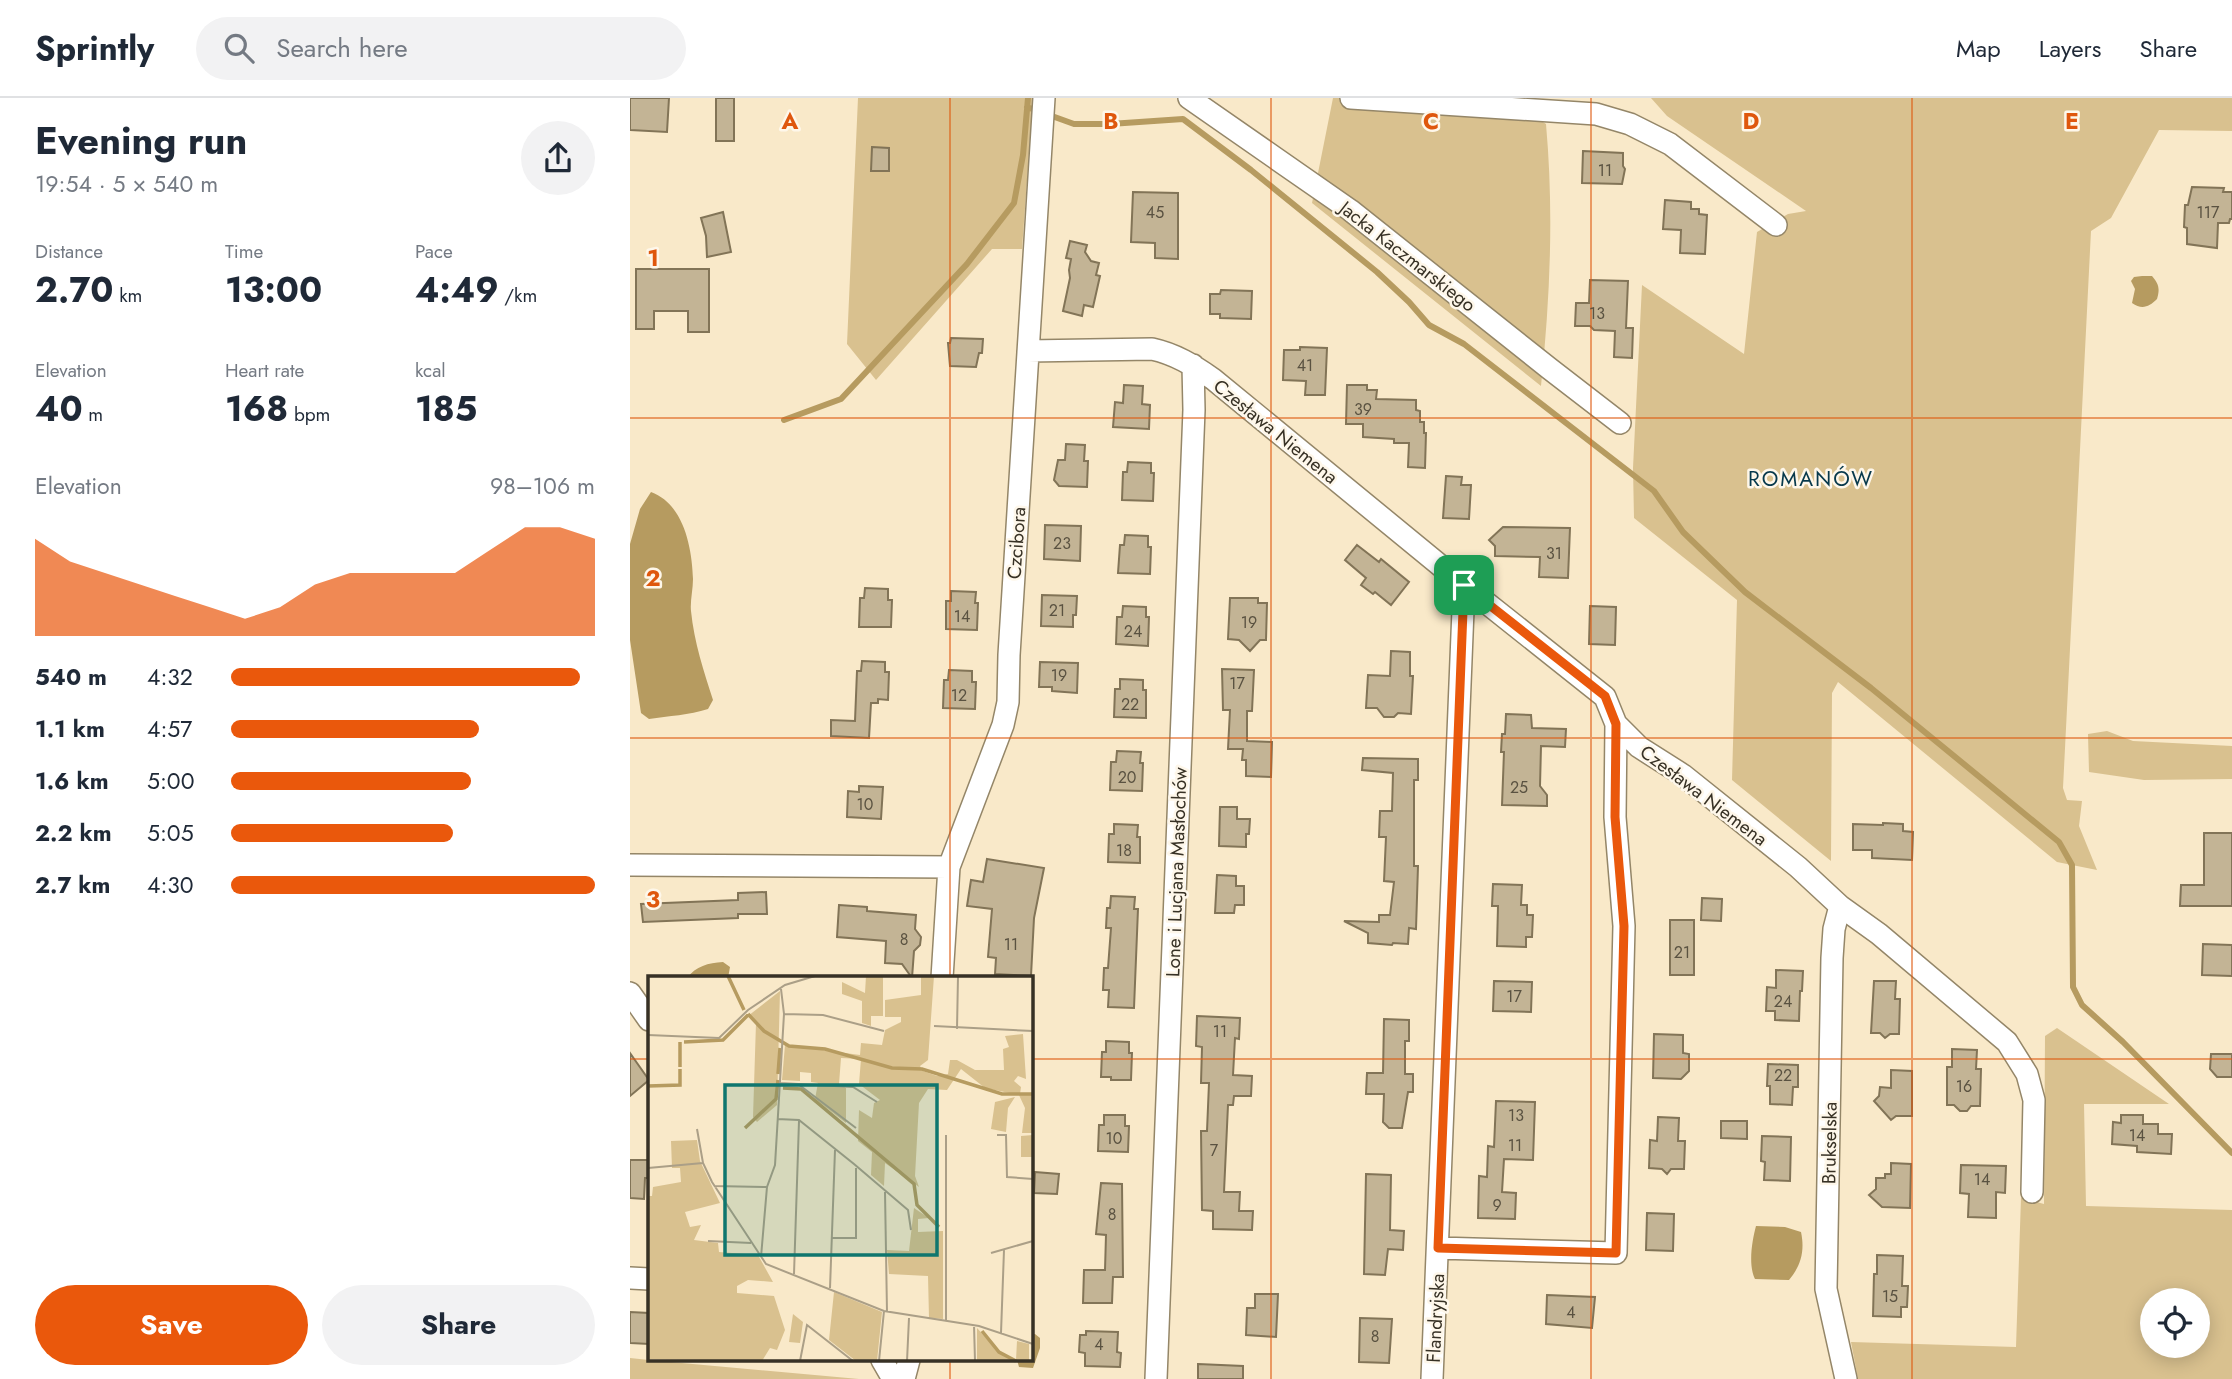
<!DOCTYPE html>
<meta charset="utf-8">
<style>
body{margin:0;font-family:Jost,sans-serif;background:#f2f2f3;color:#1f2937;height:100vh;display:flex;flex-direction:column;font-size:26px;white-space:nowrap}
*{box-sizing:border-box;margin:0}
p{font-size:23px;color:#747a83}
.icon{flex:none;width:38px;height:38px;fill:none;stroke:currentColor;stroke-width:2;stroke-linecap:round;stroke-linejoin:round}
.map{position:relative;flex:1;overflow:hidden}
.sheet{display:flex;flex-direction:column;background:#fff;width:630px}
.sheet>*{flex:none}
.buttons{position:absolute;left:1510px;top:1190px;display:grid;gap:14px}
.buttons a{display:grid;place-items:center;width:70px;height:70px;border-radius:50%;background:#fff;box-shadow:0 4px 18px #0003;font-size:35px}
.pin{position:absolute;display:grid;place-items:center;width:60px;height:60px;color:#fff;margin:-30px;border-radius:14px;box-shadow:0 4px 10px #0006}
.round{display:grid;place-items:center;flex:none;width:74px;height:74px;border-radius:37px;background:#f2f2f3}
.summary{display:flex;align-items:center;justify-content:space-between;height:119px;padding:0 35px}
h1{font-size:38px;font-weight:700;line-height:52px}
.stats{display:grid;grid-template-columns:repeat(3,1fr);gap:10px;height:119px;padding:7px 35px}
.stats div{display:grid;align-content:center}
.stats b{font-size:35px;font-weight:700}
.stats small{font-size:19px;font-weight:400}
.stats p{font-size:19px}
.chart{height:196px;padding:14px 35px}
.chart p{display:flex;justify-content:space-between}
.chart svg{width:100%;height:126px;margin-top:7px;fill:#ea580c;opacity:.7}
.cta{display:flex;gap:14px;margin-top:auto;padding:14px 35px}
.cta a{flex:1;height:80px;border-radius:42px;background:#ea580c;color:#fff;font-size:28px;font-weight:700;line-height:80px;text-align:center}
.cta a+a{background:#f2f2f3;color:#1f2937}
ul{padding:0 35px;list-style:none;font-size:23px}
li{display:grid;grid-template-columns:112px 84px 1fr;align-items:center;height:52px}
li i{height:18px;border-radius:9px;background:#ea580c}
header{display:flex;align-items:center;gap:42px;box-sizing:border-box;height:98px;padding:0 35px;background:#fff;border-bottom:2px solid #e0e1e3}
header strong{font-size:33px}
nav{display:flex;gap:38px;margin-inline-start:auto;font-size:24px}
.search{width:490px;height:63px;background:#f2f2f3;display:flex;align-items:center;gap:18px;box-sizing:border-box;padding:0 24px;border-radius:38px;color:#747a83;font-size:26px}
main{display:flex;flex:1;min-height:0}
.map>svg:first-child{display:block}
.green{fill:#d9c18f;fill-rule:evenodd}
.water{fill:#b69b60}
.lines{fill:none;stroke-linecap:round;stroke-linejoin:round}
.stream{stroke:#b69b60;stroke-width:6}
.building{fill:#c3b495;stroke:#827457;stroke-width:2}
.minor-casing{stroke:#948668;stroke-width:24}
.minor{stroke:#fff;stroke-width:21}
.route-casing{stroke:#fff;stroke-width:14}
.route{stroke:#ea580c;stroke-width:9}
.grid{fill:none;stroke:#df570d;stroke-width:2;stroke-opacity:0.55}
.labels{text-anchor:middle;stroke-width:5;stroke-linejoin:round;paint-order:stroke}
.number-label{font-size:16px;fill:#5a5241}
.street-label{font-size:19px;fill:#373125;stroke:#fef7ea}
.neighbourhood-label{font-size:21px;letter-spacing:2px;fill:#07394c;stroke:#fef7ea}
.inset-river{fill:none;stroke:#b69b60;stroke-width:3.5}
.inset-road{fill:none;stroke:#ab9f87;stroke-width:2}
.view{fill:#0f766e;fill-opacity:0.15;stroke:#0f766e;stroke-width:3.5}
.inset-edge{fill:none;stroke:#373125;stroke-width:3.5}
.grid-label{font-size:23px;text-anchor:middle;font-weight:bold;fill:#df570d;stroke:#fef7ea;stroke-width:5;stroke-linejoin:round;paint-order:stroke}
</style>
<header>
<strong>Sprintly</strong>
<div class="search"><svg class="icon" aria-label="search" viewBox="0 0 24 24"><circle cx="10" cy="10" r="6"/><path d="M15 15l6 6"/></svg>Search here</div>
<nav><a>Map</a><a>Layers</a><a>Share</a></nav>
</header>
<main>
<section class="sheet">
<div class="summary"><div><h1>Evening run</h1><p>19:54 · 5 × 540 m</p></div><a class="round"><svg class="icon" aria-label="share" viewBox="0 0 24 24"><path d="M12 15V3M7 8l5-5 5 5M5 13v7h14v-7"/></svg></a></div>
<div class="stats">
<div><p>Distance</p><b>2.70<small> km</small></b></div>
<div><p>Time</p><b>13:00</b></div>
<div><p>Pace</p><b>4:49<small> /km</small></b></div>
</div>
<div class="stats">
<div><p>Elevation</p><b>40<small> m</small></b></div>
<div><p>Heart rate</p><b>168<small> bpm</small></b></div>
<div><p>kcal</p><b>185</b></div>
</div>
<div class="chart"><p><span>Elevation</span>98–106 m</p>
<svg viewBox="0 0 160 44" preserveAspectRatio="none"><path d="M0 44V10L10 18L20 22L30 26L40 30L50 34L60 38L70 34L80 26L90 22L100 22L110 22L120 22L130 14L140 6L150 6L160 10V44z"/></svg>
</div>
<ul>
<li><b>540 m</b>4:32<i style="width:96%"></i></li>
<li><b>1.1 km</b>4:57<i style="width:68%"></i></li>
<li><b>1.6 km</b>5:00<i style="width:66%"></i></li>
<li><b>2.2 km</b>5:05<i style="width:61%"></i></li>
<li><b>2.7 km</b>4:30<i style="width:100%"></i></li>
</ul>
<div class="cta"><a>Save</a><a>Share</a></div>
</section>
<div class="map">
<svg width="1602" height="1281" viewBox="0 0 1602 1281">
<rect width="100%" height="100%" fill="#f9e9c9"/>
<!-- green -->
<path class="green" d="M228 0H403L392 151H362L246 282 217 246Z
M703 0H876L916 26C924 115 920 200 911 288L682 105Z
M1021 0H1602V33L1529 32 1481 120 1461 133 1433 690 1437 702 1452 703 1449 728 1467 772 1427 764 1208 584 1202 595 1201 763 1102 682 1107 502 1004 420 1003 370 1012 187 1114 256 1127 134 1158 116 1176 113 1037 18Z
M1477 633 1503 643 1602 648V681L1514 682 1459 674 1458 636Z
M1427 930 1539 1006H1454L1456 1108 1602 1112V1281H1228L1221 1244 1386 1249 1391 1100 1414 1106 1415 938ZM1522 1202H1568V1248H1522Z
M0 1260 19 1262 229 1281H0Z"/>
<!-- water -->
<path class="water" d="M1512 178H1522C1529 186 1530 191 1527 201 1519 209 1512 212 1502 205L1505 191 1501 183 1504 179Z
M21 394C54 406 62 450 63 481 63 492 60 503 61 513 64 544 74 574 83 602L78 611C59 617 39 618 19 621L11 615 0 542V446L10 411Z
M93 864 100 869 98 880H57C66 868 78 865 93 864Z
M1126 1128 1155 1129 1171 1134C1175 1153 1171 1168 1159 1182L1125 1181C1118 1167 1122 1143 1126 1128Z
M401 1236H405L410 1240V1250L403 1270 389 1269 387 1262H401Z"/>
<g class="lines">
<!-- stream -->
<path class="stream" d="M397 9 444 26H480L553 21 621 72 747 174 779 204 799 227 834 246 1024 393 1053 434 1115 494 1241 590 1429 744 1442 767 1443 889 1452 907 1493 944 1602 1055
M154 322 211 301 337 166 384 105 393 57 398 0"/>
</g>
<!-- building -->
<path class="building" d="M0 0H39L37 34 0 32Z
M86 0H104V43H86Z
M242 49 259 50V73H241Z
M953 53 993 55V68L995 71 992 86 952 85Z
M1562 89 1594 90 1593 94H1602V121H1600L1599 125H1588L1587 150 1557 146V130L1554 129 1555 107H1558Z
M503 94 548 95V161L525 160V145L501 144Z
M1035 102 1061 104V111H1069V116L1077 117 1075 156 1050 155 1051 132 1033 131Z
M93 114 101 154 77 159 76 138 71 120Z
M440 143 457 147 455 154 461 163 469 165 466 177 470 178 463 209 454 207 452 218 433 213 440 180 439 172 441 161 436 160Z
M6 171H79V234H58V213H24V231H6Z
M960 182 998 183 996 230H1003L1002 260 984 259 985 233 964 232 960 228H945L946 205H959Z
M591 192 622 193 621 221 590 220V216H580V196H590Z
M321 240 353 241 352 255H349L346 269 320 268 318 245H320Z
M670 249 697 250 695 297H675L676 283 653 282 654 252H670Z
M494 287 513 288 512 306 520 307 519 331 483 329 485 304 493 305Z
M717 287H737V292H747L746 301 786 302V312L790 313V324H794V335H796L795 370 778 369 779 345H764V341L733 339V326H716Z
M436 346 455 347 454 363H458L457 389 429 388 424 382 428 362H435Z
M498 364 521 365V375H524L523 403 492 402 493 374H497Z
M816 378 832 379 831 387H841L839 421 813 420Z
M415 427 451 428 450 463 414 461Z
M873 429 940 430 938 480 909 479 910 459 865 458V448L859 442Z
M495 437 518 438V449H521L520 476 488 475 490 447H494Z
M727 447 749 464 751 461 779 484 761 507 745 494 743 496 731 487 736 480 715 462Z
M235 490 258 491V502H262L261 529H229L230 500H234Z
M321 493 346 494 345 505H348L347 532 316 531V503H321Z
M412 497 447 498 446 517H443V529L411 528Z
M600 500H628V505H637L636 542H630L620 553 609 542 598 541Z
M493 508 516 509V519H519L518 548 486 546 487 519H492Z
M960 508 986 509 985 547 959 546Z
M761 553 780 554V578H783L781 616 768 615 764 619H754L747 610H736L738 577 760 578Z
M232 563 255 564V574H259L258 602 248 601V605H241L239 640 201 638V622L225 623 227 573H231Z
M410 564 448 565 447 595 422 593V589H409Z
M592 571 624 572 622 613H617V643L642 644 641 679 616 678V662H612L613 651H598L600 612H593Z
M319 572 342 573V584H346L345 611 313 610 314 582H318Z
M490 581 513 582V592H516V620L484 619 485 591H490Z
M876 616 901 617 902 630 936 631 935 649 911 648 910 688 917 697V708L872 707 874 654H871L872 636H875Z
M487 653 511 654 510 665H513L512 693 480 692 481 664H486Z
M733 660 788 661V682H784V768H788L786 831 779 830 778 846 763 845 762 847 738 845V835L714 823 749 824V817H760L764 784 754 783 756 739H749L750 713H762L763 675 732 672Z
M229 688 253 689 251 721 217 719 218 693 229 694Z
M590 709H607V721H620L619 736H616V749L589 748Z
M1253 725 1273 726V733L1283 734 1282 762 1242 760V752H1223V726L1253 727Z
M484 726 508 727 507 739H510V765L478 764 479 736H484Z
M1574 735H1602V808H1550L1551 787H1574Z
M357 761 414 770 404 820 401 878 365 876 366 860 358 859 362 811 337 808 341 782 353 784Z
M587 777 606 778V788H614V807H605L604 815H585Z
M863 786 892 787 891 807H897V817H903L902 839H896V849L867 848 868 808H862Z
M136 794 137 816H108V820L13 824 11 806 108 802V795Z
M481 798 505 799 504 811H508L504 910 478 909 479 892H473L474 870H478L481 830H476L477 810H480Z
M1072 800 1092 801 1091 823 1071 822Z
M209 807 237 809V813L286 817 285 831 291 839 290 847 284 853 282 880 272 866 255 865 256 843 207 839Z
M1040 822H1064V877H1040Z
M1573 846 1602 847V878L1572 877Z
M1146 872 1173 873 1172 893H1170L1169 923 1145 922V913H1136L1137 889 1146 890Z
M864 883 902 884 901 914 863 913Z
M1244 883H1266L1265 901H1270L1269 936H1260L1255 940 1250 935H1241Z
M567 918 610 920 609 941 605 940 603 977 622 978 621 998H604L603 1007H598L594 1094H610L609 1113H623L622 1132 583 1131V1113L572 1112 571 1033H577L579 985H571L572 949 566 948Z
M754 921 779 922V943H775V976H783V994H778L772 1030H759L753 1024 754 996H736L737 975H753Z
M1024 936 1053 937V955L1059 956V973L1051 981 1023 980Z
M476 943 499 944V955H502L501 982H481V979H471L472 954H476Z
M1322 951 1347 952 1346 971H1351L1350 1008H1341L1337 1013H1330L1324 1007H1317V969H1322Z
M0 955 19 982 0 998Z
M1581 956H1602V979H1587L1580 971Z
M1138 966 1168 967V989H1163L1162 1007 1140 1006V988H1137Z
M1261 972 1282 973V1018H1266L1261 1022 1244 1003 1249 998 1250 989 1261 990Z
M866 1003 905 1004 903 1062 874 1061 872 1094 886 1095 885 1121 848 1120 849 1078 857 1079 858 1048 864 1049Z
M474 1017H495V1028H499L498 1054 468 1053 469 1027H474Z
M1491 1017H1513V1026H1528V1036H1542L1541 1056 1507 1054V1048L1482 1046 1483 1024 1491 1025Z
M1028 1019 1049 1020 1048 1043H1055L1054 1071H1041L1037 1076 1032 1071 1019 1070 1020 1042 1027 1043Z
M1091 1023H1117V1041L1091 1040Z
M1132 1038 1161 1039 1160 1083 1134 1082 1135 1064 1131 1063Z
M0 1062H19V1080H15L14 1101 0 1100Z
M1261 1065 1281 1066 1280 1110 1252 1109 1239 1097 1246 1091V1080H1255V1076H1261Z
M1331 1067 1376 1068 1375 1095 1366 1094V1120L1338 1119 1339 1096 1330 1095Z
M405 1074 429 1076 427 1096 404 1095Z
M736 1076 761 1077 760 1132 774 1133 773 1152 758 1151 755 1177 734 1176Z
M471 1085 492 1086 493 1179H483L482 1205H453L454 1172H475L476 1137 466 1136Z
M1017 1115 1044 1116 1043 1153 1016 1152Z
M1247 1157 1273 1158 1272 1188H1278L1277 1209H1271V1219L1243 1218 1244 1176H1247Z
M625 1196H648L646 1239 616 1237 617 1210H625Z
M917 1197 965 1199 962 1230 916 1226Z
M0 1214 19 1215V1246L0 1245Z
M730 1220 762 1221 759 1265 729 1264Z
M456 1233 488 1234 487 1254 491 1255 490 1269 455 1268V1255L449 1254 450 1237H456Z
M568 1266 613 1268V1281H568Z"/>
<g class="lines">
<!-- minor casing -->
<g class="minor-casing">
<path id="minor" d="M559 0 720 112 920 271 990 325
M721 0 966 16 1000 26 1040 46 1146 127
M398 253 522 251C545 256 563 267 583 281L834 487 975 599 986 626 1009 649 1053 677 1168 769 1210 808 1249 836 1377 944 1397 976 1404 1002 1402 1094
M0 767 319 769
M1210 808 1204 831 1202 860 1196 1191 1216 1281
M312 880 319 769 373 627 378 604 379 557 414 0
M0 895 19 922
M808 1150 986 1155 994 828 985 719 986 626
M0 1180 19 1181
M252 1262 263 1281
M274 1281 279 1262
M526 1281 564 312 563 267
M802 1281 834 487"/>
</g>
<!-- minor -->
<use href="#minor" class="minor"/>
</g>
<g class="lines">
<!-- route casing -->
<g class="route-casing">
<path id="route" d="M834 487 975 598 986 626 985 719 994 828 986 1155 808 1150Z"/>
</g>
<!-- route -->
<use href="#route" class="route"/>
</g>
<!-- grid -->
<path class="grid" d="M320 0V880M641 0V1281M961 0V1281M1282 0V1281M0 320H1602M0 640H1602M0 961H19M401 961H1602M320 1262V1281"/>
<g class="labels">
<!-- number labels -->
<g class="number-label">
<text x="975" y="78">11</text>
<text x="525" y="120">45</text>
<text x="1578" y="120">117</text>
<text x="967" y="221">13</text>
<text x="675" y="273">41</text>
<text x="733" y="317">39</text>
<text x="432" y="451">23</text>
<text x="924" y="461">31</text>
<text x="427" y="518">21</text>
<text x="332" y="524">14</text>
<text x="619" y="530">19</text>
<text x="503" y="539">24</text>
<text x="429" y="583">19</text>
<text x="607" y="591">17</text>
<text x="329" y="603">12</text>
<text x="500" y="612">22</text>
<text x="497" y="685">20</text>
<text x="889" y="695">25</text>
<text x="235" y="712">10</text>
<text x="494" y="758">18</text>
<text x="274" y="847">8</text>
<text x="381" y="852">11</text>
<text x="1052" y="860">21</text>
<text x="884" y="904">17</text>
<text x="1153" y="909">24</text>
<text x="590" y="939">11</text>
<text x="1153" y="983">22</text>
<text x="1334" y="994">16</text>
<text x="886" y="1023">13</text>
<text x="1507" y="1043">14</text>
<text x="484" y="1046">10</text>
<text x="885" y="1053">11</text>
<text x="584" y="1058">7</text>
<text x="1352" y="1087">14</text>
<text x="867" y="1113">9</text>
<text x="482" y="1122">8</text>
<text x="1260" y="1204">15</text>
<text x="941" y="1220">4</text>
<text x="745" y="1244">8</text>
<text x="469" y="1252">4</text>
</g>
<!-- street labels -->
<g class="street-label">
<text transform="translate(778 158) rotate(38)" y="7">Jacka Kaczmarskiego</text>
<text transform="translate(646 333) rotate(39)" y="7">Czesława Niemena</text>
<text transform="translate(386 445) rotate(-86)" y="7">Czcibora</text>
<text transform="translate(1074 697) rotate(37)" y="7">Czesława Niemena</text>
<text transform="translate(546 774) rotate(-88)" y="7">Lone i Lucjana Masłochów</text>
<text transform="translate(1199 1045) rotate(-89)" y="7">Brukselska</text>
<text transform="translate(805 1220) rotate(-87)" y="7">Flandryjska</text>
</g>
<!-- neighbourhood labels -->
<g class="neighbourhood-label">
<text x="1181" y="388">ROMANÓW</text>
</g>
</g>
<!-- overview -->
<g transform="translate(18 878)">
<rect width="385" height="385" fill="#f9e9c9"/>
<path d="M218 0H235V40H223V50L214 47V25L194 18V6L217 17ZM273 0H286L280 84 272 90 275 95 289 100 300 98 302 84H309L327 94H356L355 73 361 71 357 60 375 58 378 103 370 100 366 105 373 111 372 118 385 117V157H374L377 132 371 119 337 112 313 93 299 114 280 113 271 127 267 200 271 211 237 187 236 210 223 199 224 176 210 165 211 134 224 142 226 127 232 124 211 108 213 83 193 82 191 108 198 112V147L167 123 170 107 163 106V97L152 96V105L134 104 137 69 212 79 213 67 234 69 237 54 253 46V41H237V24L273 19ZM132 15 129 129 109 146 105 141 108 47 100 40ZM367 121 360 132 358 156 343 153 347 126ZM385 159V181H373V160ZM49 164 52 185 72 227 37 236 42 251 53 249 46 264 70 267 71 276 110 279 125 306 100 304 89 310V317L126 320 137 354 129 374 122 372 114 385 0 383V220H4L5 211 33 206 32 192H24L23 165ZM266 232 281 242 270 243V256L295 255V343L281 342 280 300 241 298 239 274 261 275ZM186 316 234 336 229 385H208L181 364ZM145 338 155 346 152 367 141 366ZM329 352 351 376 368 384 369 365 381 368V385H329Z" fill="#d9c18f"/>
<path class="inset-river" d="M80 0 96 34M100 38 116 55 141 70 177 73 244 92 274 93 354 118H385M32 66V91M36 66 75 64 100 39M130 98 132 72M0 110 32 109V93M135 112 153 113 266 208 269 229 291 251M97 152 128 123 130 104M334 355 351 376 368 385"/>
<path class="inset-road" d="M136 38 175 39 236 55M286 50 385 55M309 53 310 0M0 59 71 62 100 34 137 9 167 0M132 107 205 111 229 126M150 108 208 152M129 143 151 144 206 188 260 234 263 254M49 153 55 187 64 206 118 288 236 335 331 350 385 368M349 159H358L359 201 385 203M0 192 55 187M66 210 119 211M237 216 239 336M184 262H208V192M60 265 103 267M343 277 385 265M113 281 119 211 127 189 136 38 133 13M146 298 151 145M182 312 187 174M298 346V159M326 349 327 385M353 357 356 274M152 385 159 349 205 385M231 385 236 335M259 385 261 342"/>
<path class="view" d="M77 109H289V279H77Z"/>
<rect width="385" height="385" class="inset-edge"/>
</g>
<g class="grid-label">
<text x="160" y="31">A</text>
<text x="481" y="31">B</text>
<text x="801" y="31">C</text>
<text x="1121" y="31">D</text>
<text x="1442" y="31">E</text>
<text x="23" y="168">1</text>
<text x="23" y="488">2</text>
<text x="23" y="809">3</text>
</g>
</svg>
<div class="buttons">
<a><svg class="icon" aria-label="locate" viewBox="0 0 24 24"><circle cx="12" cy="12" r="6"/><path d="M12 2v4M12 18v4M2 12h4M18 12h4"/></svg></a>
</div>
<div class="pin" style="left:834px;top:487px;background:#1e9e55"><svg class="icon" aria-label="arrive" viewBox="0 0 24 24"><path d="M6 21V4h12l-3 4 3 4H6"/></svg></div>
</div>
</main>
